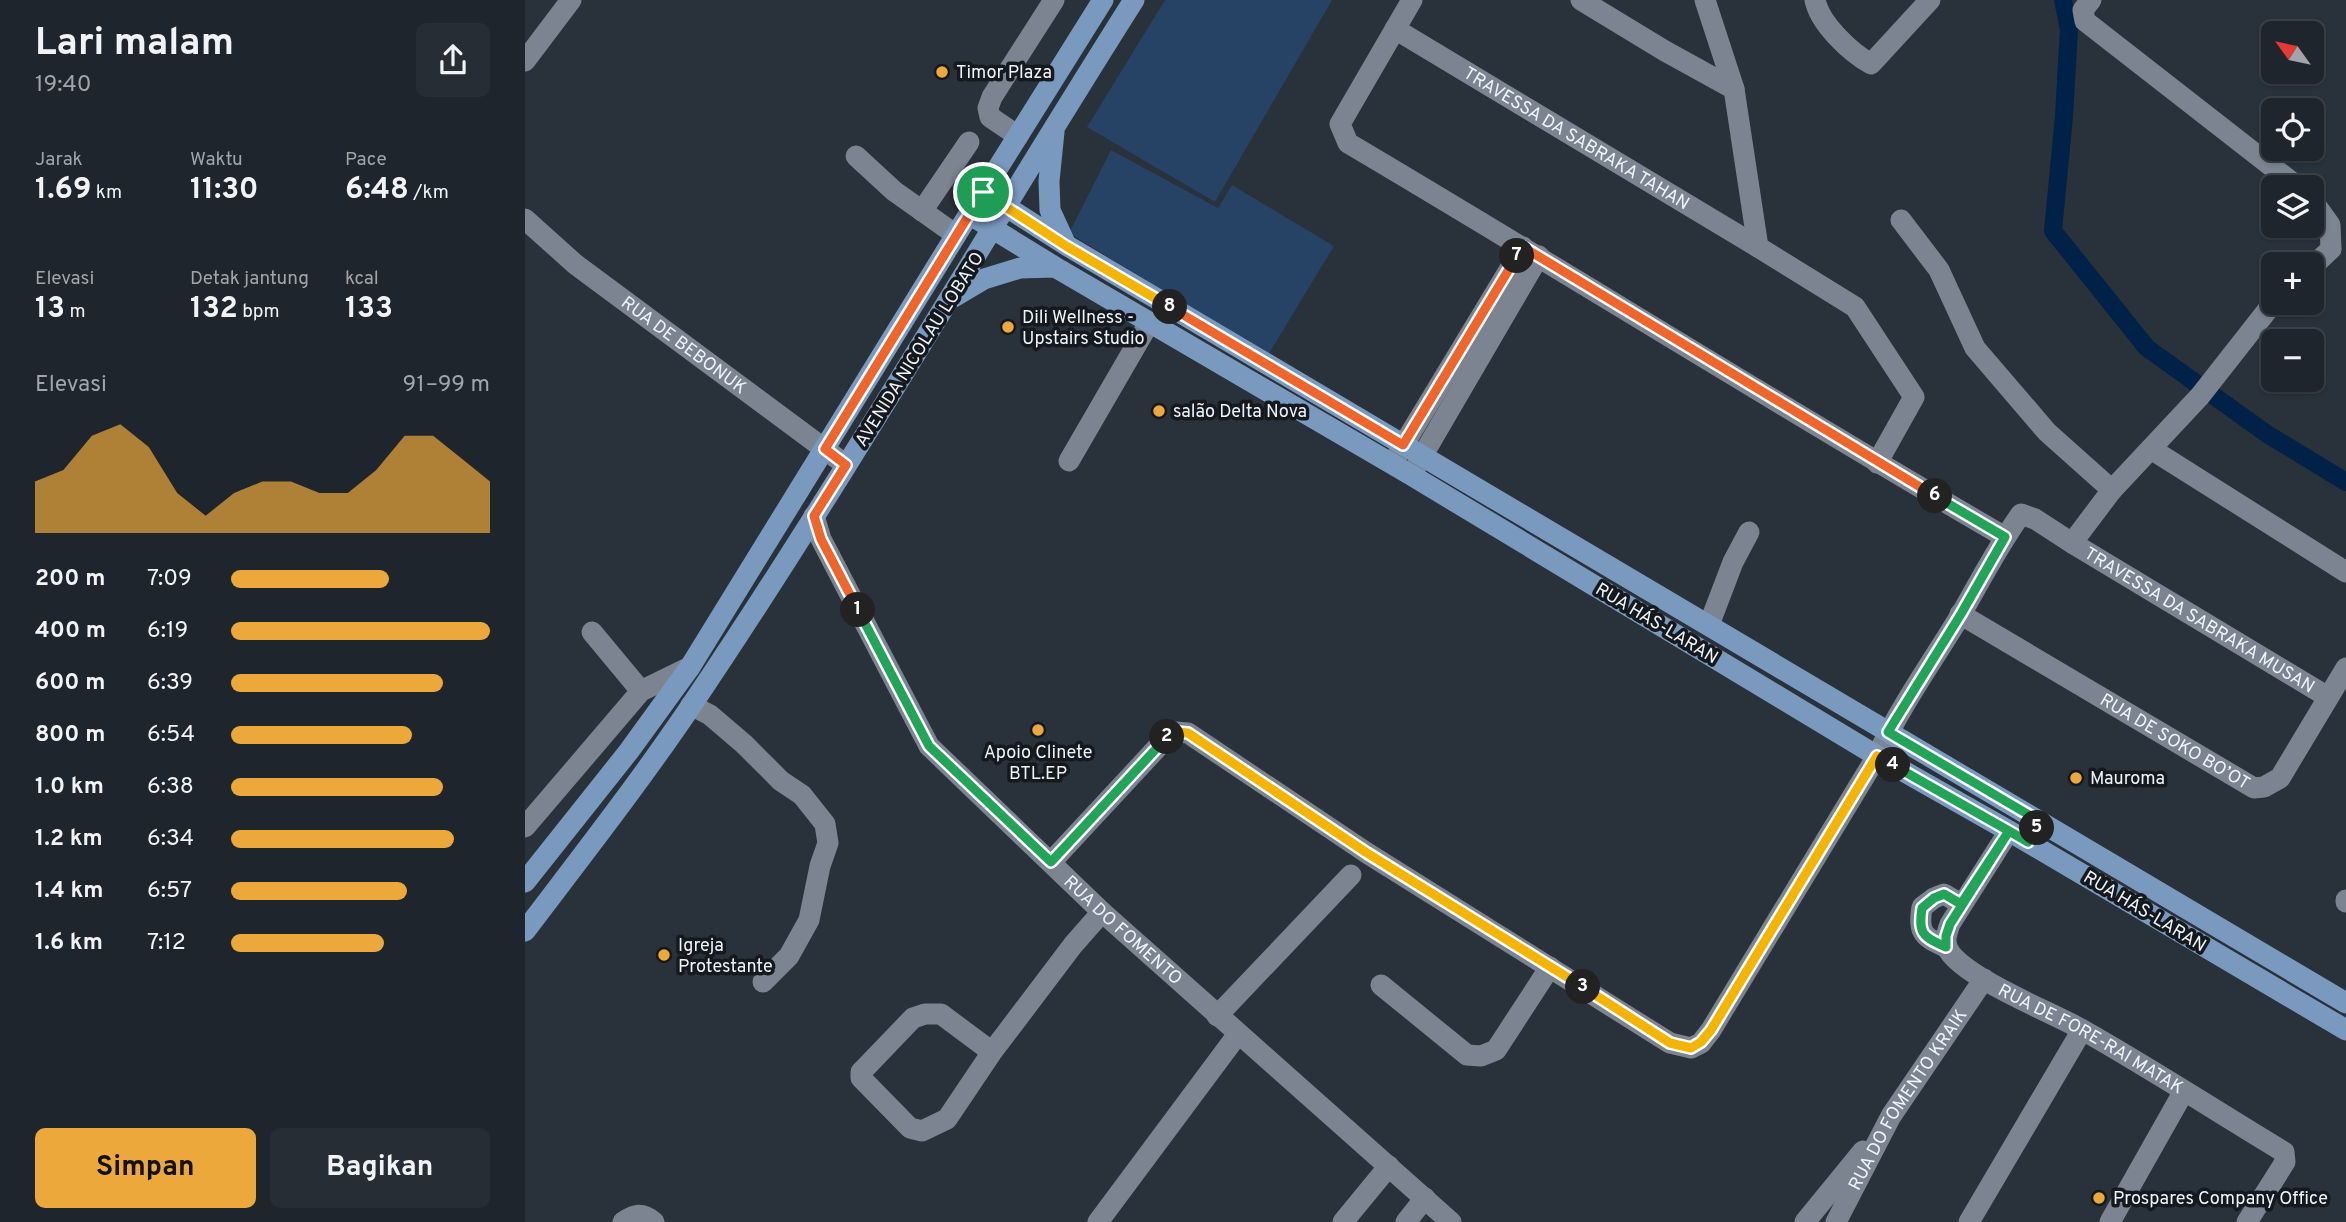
<!DOCTYPE html>
<html lang="id">
<meta charset="utf-8">
<style>
body{margin:0;font-family:Overpass,sans-serif;background:#272d34;color:#f1f3f6;height:100vh;display:flex;flex-direction:column;font-size:26px;white-space:nowrap}
*{box-sizing:border-box;margin:0}
p{font-size:23px;color:#a1a5a9}
.icon{flex:none;width:38px;height:38px;fill:none;stroke:currentColor;stroke-width:2;stroke-linecap:round;stroke-linejoin:round}
.map{position:relative;flex:1;overflow:hidden}
.panel{display:flex;flex-direction:column;background:#1f252c;width:525px}
.panel>*{flex:none}
.needle{width:46px;rotate:303deg}
.fabs{position:absolute;left:1736px;top:21px;display:grid;gap:14px}
.fabs a{display:grid;place-items:center;width:63px;height:63px;border-radius:10px;background:#1f252c;box-shadow:0 2px 5px #0004,0 0 0 2px #3c4248;font-size:35px}
.pin{position:absolute;display:grid;place-items:center;width:60px;height:60px;color:#fff;margin:-30px;border:4px solid #fff;border-radius:50%;box-shadow:0 2px 7px #0007}
.km{position:absolute;width:35px;height:35px;margin:-18px;border-radius:50%;background:#222;color:#fff;font-size:19px;line-height:35px;text-align:center}
.round{display:grid;place-items:center;flex:none;width:74px;height:74px;border-radius:10px;background:#272d34}
.summary{display:flex;align-items:center;justify-content:space-between;height:119px;padding:0 35px}
h1{font-size:38px;font-weight:700;line-height:52px}
.figures{display:grid;grid-template-columns:repeat(3,1fr);gap:10px;height:119px;padding:7px 35px}
.figures div{display:grid;align-content:center}
.figures b{font-size:30px;font-weight:700}
.figures small{font-size:19px;font-weight:400}
.figures p{font-size:19px}
.chart{height:196px;padding:14px 35px}
.chart p{display:flex;justify-content:space-between}
.chart svg{width:100%;height:126px;margin-top:7px;fill:#eda83c;opacity:.7}
.button{display:flex;gap:14px;margin-top:auto;padding:14px 35px}
.button a{flex:1;height:80px;border-radius:10px;background:#eda83c;color:#111;font-size:28px;font-weight:700;line-height:80px;text-align:center}
.button a+a{background:#272d34;color:#f1f3f6}
ul{padding:0 35px;list-style:none;font-size:23px}
li{display:grid;grid-template-columns:112px 84px 1fr;align-items:center;height:52px}
li i{height:18px;border-radius:9px;background:#eda83c}
main{display:flex;flex:1;min-height:0}
.map>svg:first-child{display:block}
.green{fill:#264264}
.lines{fill:none;stroke-linecap:round;stroke-linejoin:round}
.canal{stroke:#002148;stroke-width:18}
.minor{stroke:#7b8490;stroke-width:21}
.major{stroke:#7a99bf;stroke-width:21}
.split-1-casing{stroke:#fff;stroke-width:14}
.split-2-casing{stroke:#fff;stroke-width:14}
.split-3-casing{stroke:#fff;stroke-width:14}
.split-4-casing{stroke:#fff;stroke-width:14}
.split-5-casing{stroke:#fff;stroke-width:14}
.split-6-casing{stroke:#fff;stroke-width:14}
.split-7-casing{stroke:#fff;stroke-width:14}
.split-8-casing{stroke:#fff;stroke-width:14}
.split-9-casing{stroke:#fff;stroke-width:14}
.split-1{stroke:#f0652b;stroke-width:9}
.split-2{stroke:#22a559;stroke-width:9}
.split-3{stroke:#f5b400;stroke-width:9}
.split-4{stroke:#f5b400;stroke-width:9}
.split-5{stroke:#22a559;stroke-width:9}
.split-6{stroke:#22a559;stroke-width:9}
.split-7{stroke:#f0652b;stroke-width:9}
.split-8{stroke:#f0652b;stroke-width:9}
.split-9{stroke:#f5b400;stroke-width:9}
.poi-dot{fill:#eda83c;stroke:#15191d;stroke-width:2.5}
.labels{text-anchor:middle;stroke-width:7;stroke-linejoin:round;paint-order:stroke}
.poi-label{font-size:18px;fill:#eff4fa;stroke:#15191d;text-anchor:start}
.street-label{font-size:18px;fill:#eff4fa;stroke:#15191d}
</style>
<main>
<section class="panel">
<div class="summary"><div><h1>Lari malam</h1><p>19:40</p></div><a class="round"><svg class="icon" aria-label="share" viewBox="0 0 24 24"><path d="M12 15V3M7 8l5-5 5 5M5 13v7h14v-7"/></svg></a></div>
<div class="figures">
<div><p>Jarak</p><b>1.69<small> km</small></b></div>
<div><p>Waktu</p><b>11:30</b></div>
<div><p>Pace</p><b>6:48<small> /km</small></b></div>
</div>
<div class="figures">
<div><p>Elevasi</p><b>13<small> m</small></b></div>
<div><p>Detak jantung</p><b>132<small> bpm</small></b></div>
<div><p>kcal</p><b>133</b></div>
</div>
<div class="chart"><p><span>Elevasi</span>91–99 m</p>
<svg viewBox="0 0 160 44" preserveAspectRatio="none"><path d="M0 44V26L10 22L20 10L30 6L40 14L50 30L60 38L70 30L80 26L90 26L100 30L110 30L120 22L130 10L140 10L150 18L160 26V44z"/></svg>
</div>
<ul>
<li><b>200 m</b>7:09<i style="width:61%"></i></li>
<li><b>400 m</b>6:19<i style="width:100%"></i></li>
<li><b>600 m</b>6:39<i style="width:82%"></i></li>
<li><b>800 m</b>6:54<i style="width:70%"></i></li>
<li><b>1.0 km</b>6:38<i style="width:82%"></i></li>
<li><b>1.2 km</b>6:34<i style="width:86%"></i></li>
<li><b>1.4 km</b>6:57<i style="width:68%"></i></li>
<li><b>1.6 km</b>7:12<i style="width:59%"></i></li>
</ul>
<div class="button"><a>Simpan</a><a>Bagikan</a></div>
</section>
<div class="map">
<svg width="1821" height="1222" viewBox="0 0 1821 1222">
<rect width="100%" height="100%" fill="#29313b"/>
<!-- green -->
<path class="green" d="M640 0H807L690 202 562 127Z
M586 150 693 208 707 185 809 246 743 355 544 233Z"/>
<g class="lines">
<!-- canal -->
<path class="canal" d="M1538 0 1544 30 1539 116 1528 231 1622 348 1742 434 1821 482"/>
<!-- minor -->
<g class="minor">
<path d="M887 0 815 124 823 143C1043 273 1259 409 1480 537"/>
<path d="M1056 0 1140 51 1209 89 1233 247 1330 307 1389 397 1352 463"/>
<path d="M1180 0 1209 89"/>
<path d="M1290 0C1295 24 1325 52 1346 64L1405 0"/>
<path d="M1566 0 1558 10 1560 21 1773 187"/>
<path id="s1" d="M870 29 1233 247"/>
<path d="M0 61 46 0"/>
<path d="M493 136 465 117 463 108 467 97 529 0"/>
<path d="M331 156 369 191 431 235"/>
<path d="M1787 200 1805 225 1806 249"/>
<path d="M397 211 444 142"/>
<path id="s2" d="M0 219 50 264 321 465"/>
<path d="M1376 220 1414 270 1450 348 1522 432 1587 490"/>
<path d="M1787 267 1806 249"/>
<path d="M1626 449 1821 572"/>
<path d="M870 459 998 247"/>
<path d="M544 461 624 323"/>
<path d="M888 472 1014 256"/>
<path id="s3" d="M289 516 296 539 404 746 577 912 926 1222"/>
<path id="s4" d="M1547 543 1803 697"/>
<path id="s5" d="M1435 614 1729 788 1739 787 1755 778 1821 668"/>
<path d="M1184 625 1208 562 1224 532"/>
<path d="M67 632 116 691"/>
<path d="M166 705 185 715 219 744 256 781 277 795 300 824 303 843 295 866 284 920 264 956 238 982"/>
<path d="M0 827 116 691 165 667"/>
<path id="s6" d="M1484 831 1425 924C1421 935 1418 944 1426 954 1448 981 1523 1011 1556 1029 1625 1068 1691 1111 1759 1152L1760 1162 1722 1222"/>
<path d="M526 862 644 735 651 732 663 733 842 853 1145 1043 1166 1048 1176 1043 1186 1030 1352 756C1375 707 1407 662 1435 616 1455 581 1473 546 1496 514L1510 519 1547 543 1587 490 1675 396 1748 303"/>
<path d="M1821 900V902"/>
<path d="M1421 947C1398 937 1393 933 1397 907L1409 898 1419 894 1436 904"/>
<path d="M856 985 942 1055 956 1056 971 1050 1025 967"/>
<path d="M692 1016 826 875"/>
<path d="M467 1052 422 1119 397 1131 385 1128 336 1078V1072L341 1067 388 1018 400 1014H416L467 1052 548 945 577 912"/>
<path d="M98 1222C110 1214 117 1212 129 1222"/>
<path d="M573 1222 713 1034"/>
<path d="M818 1222 864 1166"/>
<path d="M881 1222 900 1198"/>
<path d="M1280 1222 1338 1151"/>
<path id="s7" d="M1311 1222 1366 1116 1459 979"/>
<path d="M1444 1222 1557 1030"/>
<path d="M1585 1222 1659 1091"/>
</g>
<!-- major -->
<path class="major" d="M529 132 524 181 525 210 541 245
M458 192 541 245 1821 1003
M444 214 530 267 886 475 1352 756 1484 831 1821 1030
M427 298 459 279 495 268 530 267
M0 882 104 751 165 667 444 214 578 0
M0 931C56 857 114 783 166 706 321 476 460 235 609 0"/>
</g>
<g class="lines">
<!-- split-1 casing -->
<g class="split-1-casing">
<path id="split-1" d="M333 610 296 539 289 516 321 465 300 449 458 192"/>
</g>
<!-- split-2 casing -->
<g class="split-2-casing">
<path id="split-2" d="M333 610 404 746 526 862 642 737"/>
</g>
<!-- split-3 casing -->
<g class="split-3-casing">
<path id="split-3" d="M642 737 651 732 663 733 842 853 1058 987"/>
</g>
<!-- split-4 casing -->
<g class="split-4-casing">
<path id="split-4" d="M1058 987 1145 1043 1166 1048 1176 1042 1186 1030 1352 756 1368 765"/>
</g>
<!-- split-5 casing -->
<g class="split-5-casing">
<path id="split-5" d="M1368 765 1484 831 1425 924 1421 936V947C1398 937 1393 934 1397 908L1409 898 1419 894 1436 904 1484 831 1503 842 1512 828"/>
</g>
<!-- split-6 casing -->
<g class="split-6-casing">
<path id="split-6" d="M1410 496 1480 537 1436 614 1363 732 1516 822 1512 828"/>
</g>
<!-- split-7 casing -->
<g class="split-7-casing">
<path id="split-7" d="M992 256 998 247 1410 496"/>
</g>
<!-- split-8 casing -->
<g class="split-8-casing">
<path id="split-8" d="M645 307 878 445 992 256"/>
</g>
<!-- split-9 casing -->
<g class="split-9-casing">
<path id="split-9" d="M458 192 541 246 645 307"/>
</g>
<!-- split-1 -->
<use href="#split-1" class="split-1"/>
<!-- split-2 -->
<use href="#split-2" class="split-2"/>
<!-- split-3 -->
<use href="#split-3" class="split-3"/>
<!-- split-4 -->
<use href="#split-4" class="split-4"/>
<!-- split-5 -->
<use href="#split-5" class="split-5"/>
<!-- split-6 -->
<use href="#split-6" class="split-6"/>
<!-- split-7 -->
<use href="#split-7" class="split-7"/>
<!-- split-8 -->
<use href="#split-8" class="split-8"/>
<!-- split-9 -->
<use href="#split-9" class="split-9"/>
</g>
<!-- markers -->
<g class="poi-dot">
<circle cx="417" cy="72" r="7"/>
<circle cx="483" cy="327" r="7"/>
<circle cx="634" cy="411" r="7"/>
<circle cx="513" cy="730" r="7"/>
<circle cx="1551" cy="778" r="7"/>
<circle cx="139" cy="955" r="7"/>
<circle cx="1574" cy="1198" r="7"/>
</g>
<g class="labels">
<!-- poi labels -->
<g class="poi-label">
<text x="431" y="78">Timor Plaza</text>
<text x="497" y="323">Dili Wellness -<tspan x="497" dy="21">Upstairs Studio</tspan></text>
<text x="648" y="417">salão Delta Nova</text>
<text x="513" y="758" text-anchor="middle">Apoio Clinete<tspan x="513" dy="21">BTL.EP</tspan></text>
<text x="1565" y="784">Mauroma</text>
<text x="153" y="951">Igreja<tspan x="153" dy="21">Protestante</tspan></text>
<text x="1588" y="1204">Prospares Company Office</text>
</g>
<!-- street labels -->
<g class="street-label">
<text dy="6" stroke="none"><textPath href="#s1" startOffset="212">TRAVESSA DA SABRAKA TAHAN</textPath></text>
<text dy="6" stroke="none"><textPath href="#s2" startOffset="203">RUA DE BEBONUK</textPath></text>
<text transform="translate(394 349) rotate(-58)" y="6">AVENIDA NICOLAU LOBATO</text>
<text dy="6" stroke="none"><textPath href="#s4" startOffset="149">TRAVESSA DA SABRAKA MUSAN</textPath></text>
<text transform="translate(1132 623) rotate(31)" y="6">RUA HÁS-LARAN</text>
<text dy="6" stroke="none"><textPath href="#s5" startOffset="250">RUA DE SOKO BO’OT</textPath></text>
<text transform="translate(1620 911) rotate(31)" y="6">RUA HÁS-LARAN</text>
<text dy="6" stroke="none"><textPath href="#s3" startOffset="525">RUA DO FOMENTO</textPath></text>
<text dy="6" stroke="none"><textPath href="#s6" startOffset="306">RUA DE FORE-RAI MATAK</textPath></text>
<text dy="6" stroke="none"><textPath href="#s7" startOffset="142">RUA DO FOMENTO KRAIK</textPath></text>
</g>
</g>
</svg>
<div class="fabs">
<a><svg class="needle" viewBox="-14 -14 28 28"><path d="M0-13l5 13h-10z" fill="#e53935"/><path d="M0 13l5-13h-10z" fill="#a1a5a9"/></svg></a>
<a><svg class="icon" aria-label="locate" viewBox="0 0 24 24"><circle cx="12" cy="12" r="6"/><path d="M12 2v4M12 18v4M2 12h4M18 12h4"/></svg></a>
<a><svg class="icon" aria-label="layers" viewBox="0 0 24 24"><path d="M12 4l9 5-9 5-9-5zM3 14l9 5 9-5"/></svg></a>
<a>+</a>
<a>−</a>
</div>
<div class="pin" style="left:458px;top:192px;background:#1e9e55"><svg class="icon" aria-label="arrive" viewBox="0 0 24 24"><path d="M6 21V4h12l-3 4 3 4H6"/></svg></div>
<b class="km" style="left:333px;top:610px">1</b>
<b class="km" style="left:642px;top:737px">2</b>
<b class="km" style="left:1058px;top:987px">3</b>
<b class="km" style="left:1368px;top:765px">4</b>
<b class="km" style="left:1512px;top:828px">5</b>
<b class="km" style="left:1410px;top:496px">6</b>
<b class="km" style="left:992px;top:256px">7</b>
<b class="km" style="left:645px;top:307px">8</b>
</div>
</main>
